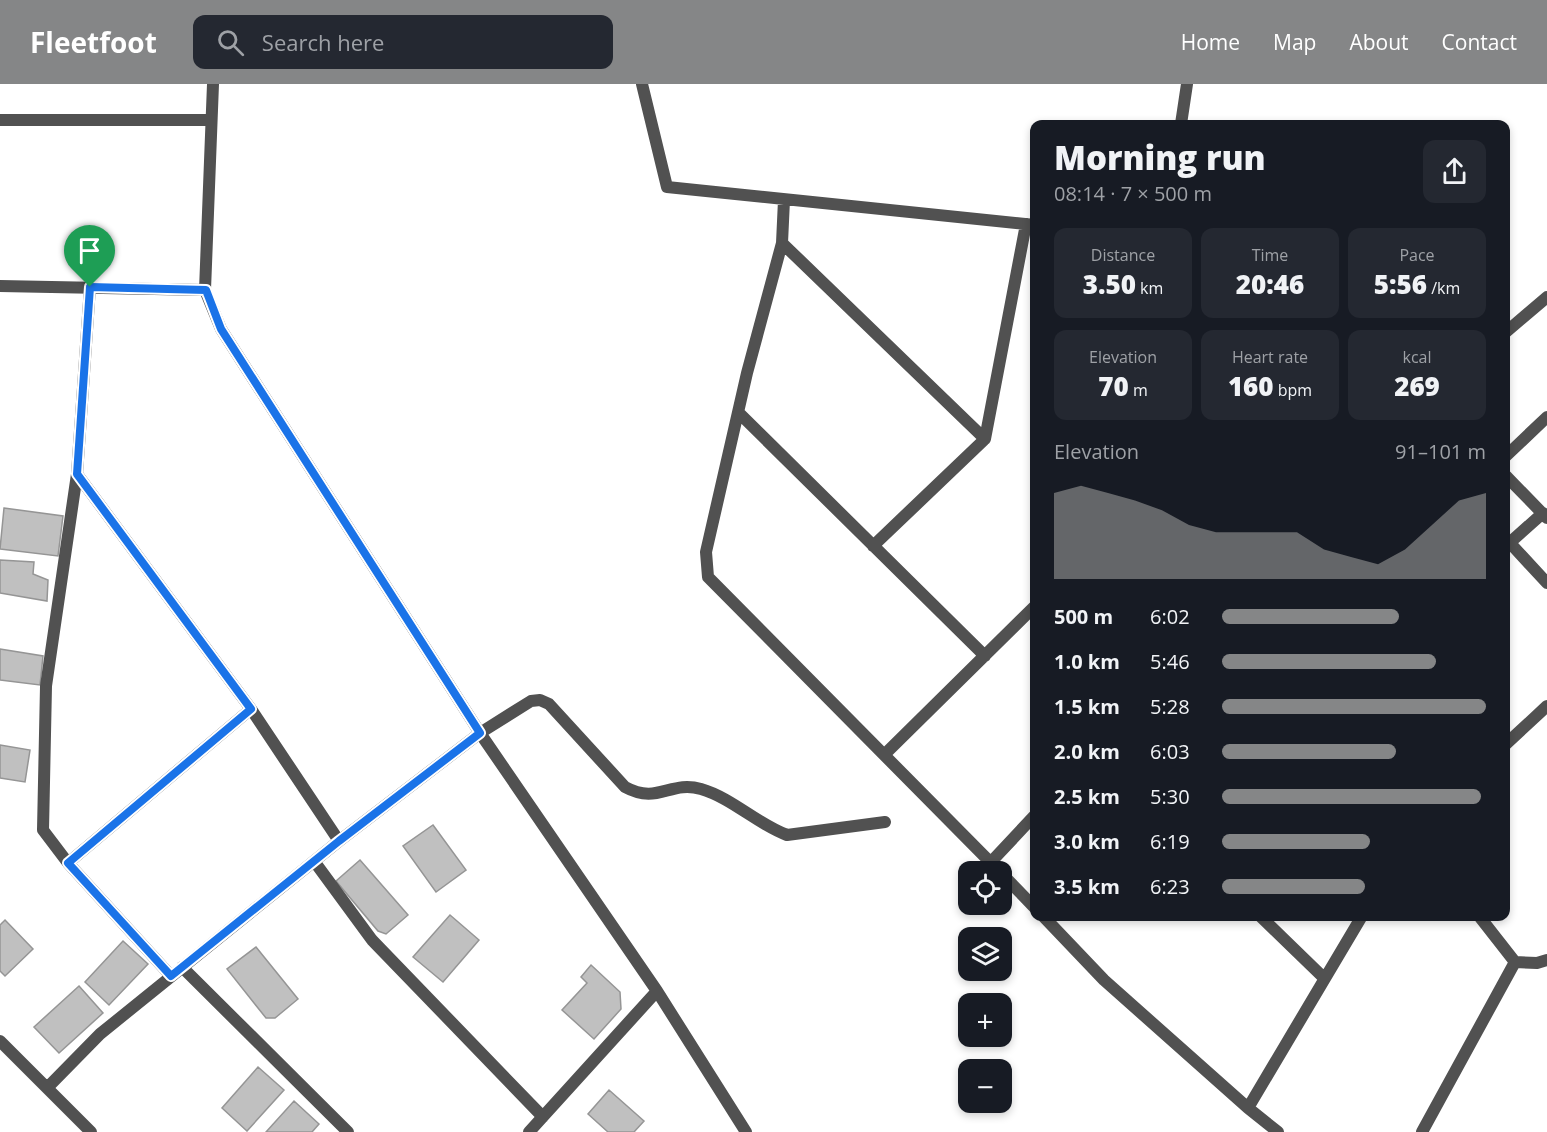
<!DOCTYPE html>
<meta charset="utf-8">
<style>
body{margin:0;font-family:"Open Sans",sans-serif;background:#242831;color:#f1f3f6;height:100vh;display:flex;flex-direction:column;font-size:22px;white-space:nowrap}
*{box-sizing:border-box;margin:0}
p{font-size:20px;color:#9ea1a6}
.icon{flex:none;width:33px;height:33px;fill:none;stroke:currentColor;stroke-width:2;stroke-linecap:round;stroke-linejoin:round}
.map{position:relative;flex:1;overflow:hidden}
.sheet{position:absolute;left:1030px;top:36px;width:480px;height:801px;display:flex;flex-direction:column;background:#171b24;border-radius:12px;box-shadow:0 3px 9px #0003}
.sheet>*{flex:none}
.fabs{position:absolute;left:958px;top:777px;display:grid;gap:12px}
.fabs a{display:grid;place-items:center;width:54px;height:54px;border-radius:12px;background:#171b24;box-shadow:0 3px 9px #0003;font-size:30px}
.pin{position:absolute;display:grid;place-items:center;width:51px;height:51px;color:#fff;margin:-62px -26px;border-radius:50% 50% 50% 0;rotate:-45deg;box-shadow:0 0 6px #0007}
.pin .icon{rotate:45deg}
.round{display:grid;place-items:center;flex:none;width:63px;height:63px;border-radius:12px;background:#242831}
.head{display:flex;align-items:center;justify-content:space-between;height:102px;padding:0 24px}
h1{font-size:33px;font-weight:800;line-height:45px}
.stats{display:grid;grid-template-columns:repeat(3,1fr);gap:9px;height:102px;padding:6px 24px}
.stats div{display:grid;align-content:center;border-radius:12px;background:#242831;text-align:center}
.stats b{font-size:26px;font-weight:800}
.stats small{font-size:16px;font-weight:400}
.stats p{font-size:16px}
.chart{height:168px;padding:12px 24px}
.chart p{display:flex;justify-content:space-between}
.chart svg{width:100%;height:108px;margin-top:6px;fill:#858687;opacity:.7}
ul{padding:0 24px;list-style:none;font-size:20px}
li{display:grid;grid-template-columns:96px 72px 1fr;align-items:center;height:45px}
li i{height:15px;border-radius:8px;background:#858687}
header{display:flex;align-items:center;gap:36px;box-sizing:border-box;height:84px;padding:0 30px;background:#858687;color:#fff}
header strong{font-size:28px}
nav{display:flex;gap:33px;margin-inline-start:auto;font-size:21px}
.search{width:420px;height:54px;background:#242831;display:flex;align-items:center;gap:15px;box-sizing:border-box;padding:0 21px;border-radius:12px;color:#9ea1a6;font-size:22px}
.map>svg:first-child{display:block}
.building{fill:#c0c0c0;stroke:#959595;stroke-width:1.5}
.lines{fill:none;stroke-linecap:round;stroke-linejoin:round}
.service{stroke:#515151;stroke-width:12}
.minor{stroke:#515151;stroke-width:12}
.route-casing{stroke:#fff;stroke-width:12}
.route{stroke:#1a73e8;stroke-width:8}
</style>
<header>
<strong>Fleetfoot</strong>
<div class="search"><svg class="icon" aria-label="search" viewBox="0 0 24 24"><circle cx="10" cy="10" r="6"/><path d="M15 15l6 6"/></svg>Search here</div>
<nav><a>Home</a><a>Map</a><a>About</a><a>Contact</a></nav>
</header>
<div class="map">
<svg width="1547" height="1048" viewBox="0 0 1547 1048">
<rect width="100%" height="100%" fill="#fff"/>
<!-- building -->
<path class="building" d="M4 424 63 432 58 472 0 465Z
M0 476 34 478 33 490 48 496 47 517 0 509Z
M0 565 43 572 40 601 0 596Z
M0 661 30 666 25 698 0 694Z
M433 741 466 786 436 808 403 762Z
M360 776 408 831 386 850 378 847 336 797Z
M450 831 479 856 443 898 413 873Z
M5 836 33 865 5 892 0 887V841Z
M123 857 148 880 109 921 85 898Z
M256 863 298 915 275 934H266L227 885Z
M591 881 620 908 621 925 594 955 562 926 587 899 581 893Z
M79 902 103 929 59 969 34 943Z
M258 983 284 1006 247 1047 222 1024Z
M609 1006 644 1037 634 1048H608L588 1030Z
M294 1017 319 1040 312 1048H266Z"/>
<g class="lines">
<!-- service -->
<path class="service" d="M480 649 531 617 540 616 549 620 625 703C658 721 670 696 701 705 732 714 757 740 787 751L885 738"/>
<!-- minor -->
<path class="minor" d="M213 0 205 206 221 245 480 649 657 907 746 1048
M642 0 667 103 1035 141
M0 36H211
M1181 40 1187 0
M784 116 782 159 747 289 706 468 708 493 1000 788
M782 159 985 355 873 462
M0 202 205 206
M90 203 77 390 251 625 339 757
M1506 248 1547 213
M738 328 985 572
M985 355 1026 140
M1506 372 1547 333
M77 390 46 602 43 746 68 779 171 892
M1506 392 1547 434
M1510 459 1547 499
M1506 462 1543 429
M1506 660 1547 622
M885 670 1035 522
M314 777 372 856 543 1033
M991 778 1035 731
M68 779 251 625
M1002 790 1035 824
M1043 832 1104 896 1248 1024
M1260 832 1324 894
M1515 878 1537 879 1547 876
M182 883 348 1048
M0 957 91 1048
M47 1004 100 950 339 757 480 649
M529 1048 657 907
M1278 1048 1248 1024 1362 832
M1422 1048 1515 878 1479 832"/>
</g>
<g class="lines">
<!-- route casing -->
<g class="route-casing">
<path id="route" d="M90 203 206 206 221 245 480 649 339 757 171 892 68 779 251 625 77 390Z"/>
</g>
<!-- route -->
<use href="#route" class="route"/>
</g>
</svg>
<div class="fabs">
<a><svg class="icon" aria-label="locate" viewBox="0 0 24 24"><circle cx="12" cy="12" r="6"/><path d="M12 2v4M12 18v4M2 12h4M18 12h4"/></svg></a>
<a><svg class="icon" aria-label="layers" viewBox="0 0 24 24"><path d="M12 4l9 5-9 5-9-5zM3 14l9 5 9-5"/></svg></a>
<a>+</a>
<a>−</a>
</div>
<div class="pin" style="left:90px;top:203px;background:#1e9e55"><svg class="icon" aria-label="arrive" viewBox="0 0 24 24"><path d="M6 21V4h12l-3 4 3 4H6"/></svg></div>
<section class="sheet">
<div class="head"><div><h1>Morning run</h1><p>08:14 · 7 × 500 m</p></div><a class="round"><svg class="icon" aria-label="share" viewBox="0 0 24 24"><path d="M12 15V3M7 8l5-5 5 5M5 13v7h14v-7"/></svg></a></div>
<div class="stats">
<div><p>Distance</p><b>3.50<small> km</small></b></div>
<div><p>Time</p><b>20:46</b></div>
<div><p>Pace</p><b>5:56<small> /km</small></b></div>
</div>
<div class="stats">
<div><p>Elevation</p><b>70<small> m</small></b></div>
<div><p>Heart rate</p><b>160<small> bpm</small></b></div>
<div><p>kcal</p><b>269</b></div>
</div>
<div class="chart"><p><span>Elevation</span>91–101 m</p>
<svg viewBox="0 0 160 44" preserveAspectRatio="none"><path d="M0 44V9L10 6L20 9L30 12L40 16L50 22L60 25L70 25L80 25L90 25L100 32L110 35L120 38L130 32L140 22L150 12L160 9V44z"/></svg>
</div>
<ul>
<li><b>500 m</b>6:02<i style="width:67%"></i></li>
<li><b>1.0 km</b>5:46<i style="width:81%"></i></li>
<li><b>1.5 km</b>5:28<i style="width:100%"></i></li>
<li><b>2.0 km</b>6:03<i style="width:66%"></i></li>
<li><b>2.5 km</b>5:30<i style="width:98%"></i></li>
<li><b>3.0 km</b>6:19<i style="width:56%"></i></li>
<li><b>3.5 km</b>6:23<i style="width:54%"></i></li>
</ul>
</section>
</div>
